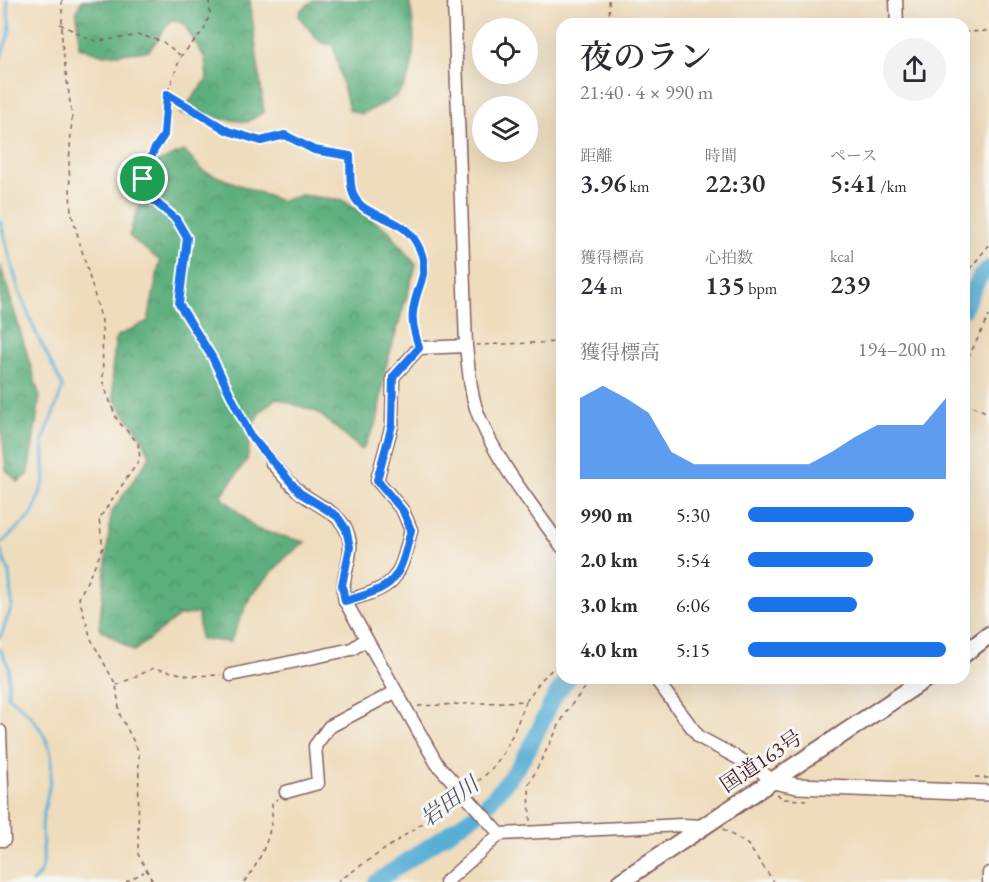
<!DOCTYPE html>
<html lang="ja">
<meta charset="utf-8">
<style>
body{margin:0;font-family:"EB Garamond","Noto Serif JP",serif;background:#f2f2f3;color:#2b2b33;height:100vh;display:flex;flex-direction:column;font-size:22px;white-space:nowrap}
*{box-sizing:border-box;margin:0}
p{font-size:20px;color:#7c7c81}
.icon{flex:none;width:33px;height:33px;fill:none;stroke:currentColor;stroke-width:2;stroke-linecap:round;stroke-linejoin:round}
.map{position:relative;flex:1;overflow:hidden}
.details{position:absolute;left:556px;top:18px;width:414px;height:666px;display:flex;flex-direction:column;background:#fff;border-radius:18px;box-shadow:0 6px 24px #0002}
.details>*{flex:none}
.buttons{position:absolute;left:472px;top:18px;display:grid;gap:12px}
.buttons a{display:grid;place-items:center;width:66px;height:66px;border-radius:50%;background:#fff;box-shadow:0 6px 24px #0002;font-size:30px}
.pin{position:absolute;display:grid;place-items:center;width:51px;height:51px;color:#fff;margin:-26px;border:3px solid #fff;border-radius:50%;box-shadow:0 2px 6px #0007}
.round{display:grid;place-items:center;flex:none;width:63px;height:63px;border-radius:32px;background:#f2f2f3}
.headline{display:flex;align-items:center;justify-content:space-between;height:102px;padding:0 24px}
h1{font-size:33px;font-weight:600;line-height:45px}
.figures{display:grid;grid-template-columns:repeat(3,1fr);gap:9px;height:102px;padding:6px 24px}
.figures div{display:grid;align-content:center}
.figures b{font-size:26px;font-weight:600}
.figures small{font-size:16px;font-weight:400}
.figures p{font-size:16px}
.chart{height:168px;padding:12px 24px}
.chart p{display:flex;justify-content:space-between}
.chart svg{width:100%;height:108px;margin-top:6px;fill:#1a73e8;opacity:.7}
ul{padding:0 24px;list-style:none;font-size:20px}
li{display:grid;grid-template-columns:96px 72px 1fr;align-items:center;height:45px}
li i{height:15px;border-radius:8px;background:#1a73e8}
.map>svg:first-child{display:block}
.forest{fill:url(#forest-crowns);stroke:#536654;stroke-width:1.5}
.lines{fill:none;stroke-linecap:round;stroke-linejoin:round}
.stream{stroke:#59afd6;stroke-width:3}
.river{stroke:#59afd6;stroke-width:16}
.minor-casing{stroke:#84615e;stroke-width:15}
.major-casing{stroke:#84615e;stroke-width:18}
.highway-casing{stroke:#84615e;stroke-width:20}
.path{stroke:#84615e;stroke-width:1.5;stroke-dasharray:4.5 4.5;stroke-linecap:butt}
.minor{stroke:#fff;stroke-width:12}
.major{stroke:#fff;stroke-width:15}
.highway{stroke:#fff;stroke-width:16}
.route-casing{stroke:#fff;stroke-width:12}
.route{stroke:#1a73e8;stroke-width:8}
.labels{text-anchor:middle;stroke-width:6;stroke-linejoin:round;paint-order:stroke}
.street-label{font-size:21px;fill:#4a1f2b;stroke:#f6f6f2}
.water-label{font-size:22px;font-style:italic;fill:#4f5167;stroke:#f6f6f2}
</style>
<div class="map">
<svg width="989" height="882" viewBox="0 0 989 882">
<defs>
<pattern id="forest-crowns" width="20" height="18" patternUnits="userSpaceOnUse" patternTransform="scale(1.5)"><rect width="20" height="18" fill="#5cae7c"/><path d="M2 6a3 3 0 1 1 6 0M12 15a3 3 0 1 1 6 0" fill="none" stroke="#4e8d66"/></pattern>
</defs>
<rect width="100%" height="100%" fill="#f6f6f2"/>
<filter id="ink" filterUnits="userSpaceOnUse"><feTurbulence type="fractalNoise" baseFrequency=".0167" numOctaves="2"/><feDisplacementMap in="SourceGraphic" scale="12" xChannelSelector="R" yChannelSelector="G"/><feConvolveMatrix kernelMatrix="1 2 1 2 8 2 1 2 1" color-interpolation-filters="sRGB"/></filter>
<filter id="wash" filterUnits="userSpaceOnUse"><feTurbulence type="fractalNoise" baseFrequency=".008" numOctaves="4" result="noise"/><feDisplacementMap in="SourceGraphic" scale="24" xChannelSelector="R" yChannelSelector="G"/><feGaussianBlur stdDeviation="1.35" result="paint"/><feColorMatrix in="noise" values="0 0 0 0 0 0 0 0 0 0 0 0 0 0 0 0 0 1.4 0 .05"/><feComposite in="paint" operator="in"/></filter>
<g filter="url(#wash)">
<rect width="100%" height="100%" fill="#efdcbc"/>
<!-- forest -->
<path class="forest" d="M82 0H250L264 112 247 122 180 114 207 79 205 58 183 23 171 20 149 51 104 55 79 47 77 11Z
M314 0H409C415 28 419 71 398 94 390 103 372 108 362 114L349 110 333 45 320 42 299 17 300 11Z
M184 151 203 171 281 201 301 195 342 200 388 230 416 265 386 366 377 422 362 450 317 412 276 398 260 412 252 425 247 460 221 496 256 529 305 542 285 558 251 595 230 642 200 639 198 613 179 616 134 651 99 628 111 513 150 456 139 433 114 400 112 371 116 337 148 321 160 261 129 236 153 164Z
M0 264 40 397 28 475 18 482 6 470 0 414Z"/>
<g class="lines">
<!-- stream -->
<path class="stream" d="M0 59 10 31 7 0
M0 221 19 291 36 333 63 387 43 441 45 479 32 515 0 544
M0 549 9 572 12 606 0 637
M0 649 9 667 8 696C26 710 39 723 48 744 58 768 44 801 42 826 42 837 44 854 43 863 42 871 38 877 32 882"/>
<!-- river -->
<path class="river" d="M964 309 979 278 989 268
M376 882 478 813C498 794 516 772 530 747 543 723 550 698 569 678"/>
</g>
</g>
<g filter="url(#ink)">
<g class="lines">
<!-- minor casing -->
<g class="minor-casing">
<path id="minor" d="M454 0 466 346C469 370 470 396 480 419 499 465 533 506 562 547
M896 0 897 24
M272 463C281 473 290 485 301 493 322 509 348 515 350 545 351 565 340 576 345 601L437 764 500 834
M345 601C396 587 399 581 411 530L403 511 377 480 392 425 393 377 419 348 466 346
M231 675 352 649 365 640
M655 678 699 737 758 769 773 781
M0 731 4 840H0
M286 792 318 783 315 746 329 727 395 692
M446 882 500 834 682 825 705 826
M989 882V873"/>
</g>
<!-- major casing -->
<g class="major-casing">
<path id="major" d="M773 781 797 786 989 793"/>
</g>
<!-- highway casing -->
<g class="highway-casing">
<path id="highway" d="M964 654 989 635
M620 882 927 678"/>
</g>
<!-- path -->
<path class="path" d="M62 0V43L72 117 69 164 71 212 102 321 103 383 117 420 138 443 140 459 99 519 103 548 79 598 91 639 116 685 120 715 139 752 138 854 153 882
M209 0 210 13 204 30 181 56 167 94 164 135 154 150 143 179 153 200 175 219 187 238 185 271 178 291 179 304 212 357 250 435 266 455
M609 0 610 24
M60 24 89 39 98 41 141 35 163 42 180 55
M964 32 989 31
M168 95 228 131 261 141 286 135 314 150 350 156C351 169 348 191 357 202 360 206 368 208 373 211 394 222 412 230 421 252 429 269 420 280 416 296 411 311 413 323 417 337
M964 276 989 245
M476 345 562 342
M964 366 989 316
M964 403 989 413
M117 685 154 668 190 676 221 675
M418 706 526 701 541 680 562 660
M975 777 989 778
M470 786C502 769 513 733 526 702
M777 794 783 799 806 800
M530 821 529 784 566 712 583 690 599 678
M723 829 748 845 774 882
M126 882 144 872
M244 882C261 861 274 831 272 804L278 798
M337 882 455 801"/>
<!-- minor -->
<use href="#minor" class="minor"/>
<!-- major -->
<use href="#major" class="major"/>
<!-- highway -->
<use href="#highway" class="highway"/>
</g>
</g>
<g class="lines" filter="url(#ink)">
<!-- route casing -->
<g class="route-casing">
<path id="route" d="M167 94 228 131 261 141 285 135 314 150 350 156C351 169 348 190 357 201 368 217 402 217 416 242 434 273 416 282 413 312 411 324 416 336 419 348L393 377 392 425 377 480 403 511 411 530C399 581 396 587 345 601L342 585 350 547 346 529 337 516 300 493 250 435 212 357 179 304 187 238 176 219 153 200 143 179 154 150 164 135Z"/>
</g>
<!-- route -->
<use href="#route" class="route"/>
</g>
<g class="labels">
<!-- street labels -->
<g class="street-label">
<text transform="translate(761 761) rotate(-34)" y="7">国道163号</text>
</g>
<!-- water labels -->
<g class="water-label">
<text transform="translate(449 801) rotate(-37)" y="8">岩田川</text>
</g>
</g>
</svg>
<div class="buttons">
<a><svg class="icon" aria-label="locate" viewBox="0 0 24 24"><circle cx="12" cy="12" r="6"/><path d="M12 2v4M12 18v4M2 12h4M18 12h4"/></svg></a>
<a><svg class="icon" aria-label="layers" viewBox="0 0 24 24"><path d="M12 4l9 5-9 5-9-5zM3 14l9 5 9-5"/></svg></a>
</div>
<div class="pin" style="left:143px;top:179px;background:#1e9e55"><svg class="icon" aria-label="arrive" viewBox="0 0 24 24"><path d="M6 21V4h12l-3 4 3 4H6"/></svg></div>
<section class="details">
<div class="headline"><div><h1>夜のラン</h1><p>21:40 · 4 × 990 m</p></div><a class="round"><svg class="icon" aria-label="share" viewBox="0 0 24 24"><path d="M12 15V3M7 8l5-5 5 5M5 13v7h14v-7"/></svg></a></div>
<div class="figures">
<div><p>距離</p><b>3.96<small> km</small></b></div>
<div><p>時間</p><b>22:30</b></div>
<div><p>ペース</p><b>5:41<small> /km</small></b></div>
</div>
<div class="figures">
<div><p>獲得標高</p><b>24<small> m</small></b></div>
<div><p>心拍数</p><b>135<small> bpm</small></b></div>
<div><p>kcal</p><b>239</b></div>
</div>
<div class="chart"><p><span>獲得標高</span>194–200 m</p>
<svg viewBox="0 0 160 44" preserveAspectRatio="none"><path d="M0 44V11L10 6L20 11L30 17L40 33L50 38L60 38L70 38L80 38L90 38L100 38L110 33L120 27L130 22L140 22L150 22L160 11V44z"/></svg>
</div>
<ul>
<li><b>990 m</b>5:30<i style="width:84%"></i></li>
<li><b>2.0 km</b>5:54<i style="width:63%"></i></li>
<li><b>3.0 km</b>6:06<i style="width:55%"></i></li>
<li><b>4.0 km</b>5:15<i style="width:100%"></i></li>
</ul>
</section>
</div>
